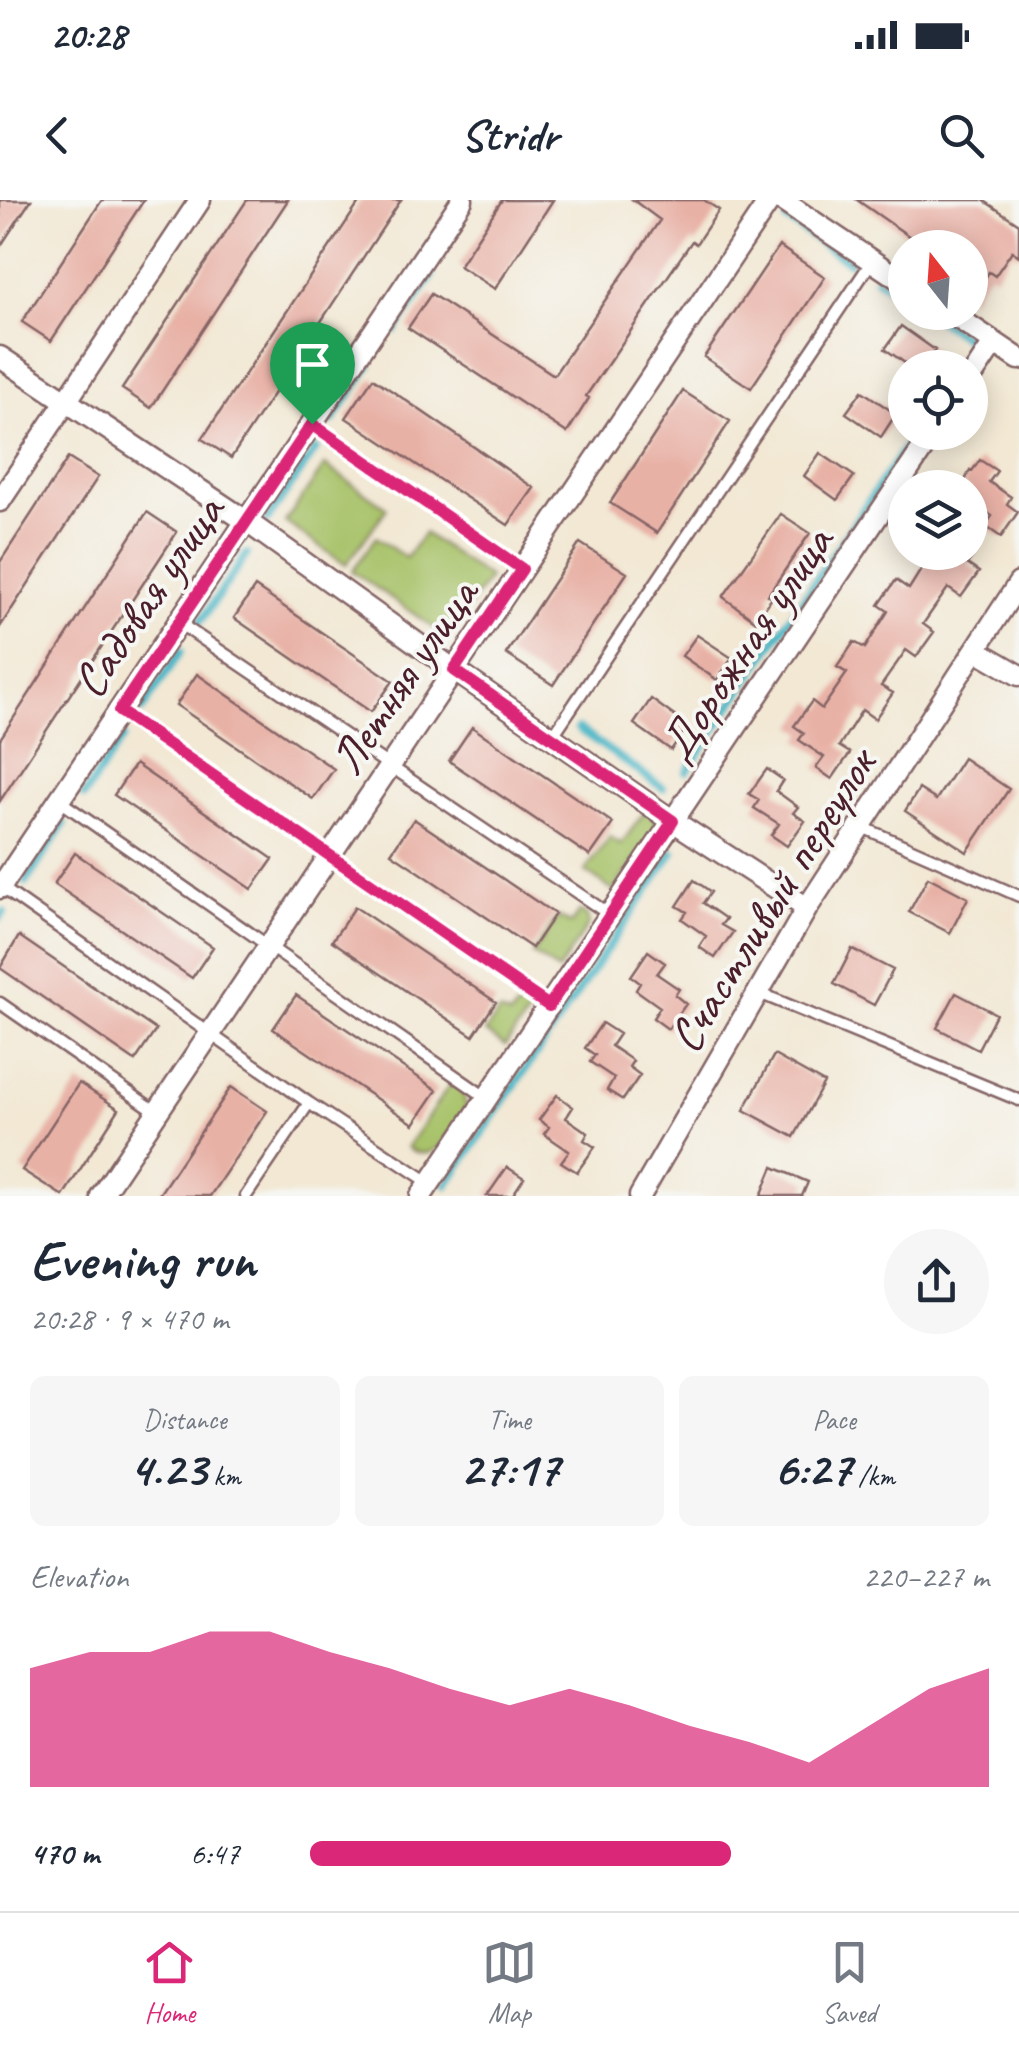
<!DOCTYPE html>
<meta charset="utf-8">
<style>
body{margin:0;font-family:Caveat,sans-serif;background:#f6f6f7;color:#1f2937;height:100vh;display:flex;flex-direction:column;font-size:38px;white-space:nowrap}
*{box-sizing:border-box;margin:0}
p{font-size:32px;color:#747a83}
.icon{flex:none;width:55px;height:55px;fill:none;stroke:currentColor;stroke-width:2;stroke-linecap:round;stroke-linejoin:round}
.map{position:relative;height:996px;overflow:hidden}
.side{display:flex;flex-direction:column;background:#fff;flex:1}
.side>*{flex:none}
.needle{width:65px;rotate:343deg}
.fabs{position:absolute;left:888px;top:30px;display:grid;gap:20px}
.fabs a{display:grid;place-items:center;width:100px;height:100px;border-radius:50%;background:#fff;box-shadow:0 5px 25px #0003;font-size:50px}
.pin{position:absolute;display:grid;place-items:center;width:85px;height:85px;color:#fff;margin:-102px -42px;border-radius:50% 50% 50% 0;rotate:-45deg;box-shadow:0 0 10px #0007}
.pin .icon{rotate:45deg}
.round{display:grid;place-items:center;flex:none;width:105px;height:105px;border-radius:52px;background:#f6f6f7}
.headline{display:flex;align-items:center;justify-content:space-between;height:170px;padding:0 30px}
h1{font-size:55px;font-weight:800;line-height:75px}
.metrics{display:grid;grid-template-columns:repeat(3,1fr);gap:15px;height:170px;padding:10px 30px}
.metrics div{display:grid;align-content:center;border-radius:15px;background:#f6f6f7;text-align:center}
.metrics b{font-size:50px;font-weight:800}
.metrics small{font-size:28px;font-weight:400}
.metrics p{font-size:28px}
.chart{height:280px;padding:20px 30px}
.chart p{display:flex;justify-content:space-between}
.chart svg{width:100%;height:180px;margin-top:10px;fill:#db2777;opacity:.7}
ul{padding:0 30px;list-style:none;font-size:32px}
li{display:grid;grid-template-columns:160px 120px 1fr;align-items:center;height:75px}
li i{height:25px;border-radius:12px;background:#db2777}
.status{display:flex;justify-content:space-between;align-items:center;height:70px;padding:0 50px;background:#fff;direction:ltr}
.status svg{height:28px;fill:currentColor}
header{display:flex;justify-content:space-between;align-items:center;height:130px;padding:0 30px;background:#fff;font-size:45px;font-weight:800}
.dock{display:flex;justify-content:space-around;align-items:center;height:140px;border-top:2px solid #e0e1e3;background:#fff;font-size:28px;color:#747a83}
.dock a{display:grid;justify-items:center;gap:5px}
.dock .active{color:#db2777}
.map>svg:first-child{display:block}
.green{fill:#a7c269;stroke:#78704a;stroke-width:2.5}
.lines{fill:none;stroke-linecap:round;stroke-linejoin:round}
.stream{stroke:#4bb7c7;stroke-width:8}
.building{fill:#e8b1a6}
.service-casing{stroke:#856566;stroke-width:15}
.minor-casing{stroke:#856566;stroke-width:25}
.service{stroke:#fff;stroke-width:10}
.minor{stroke:#fff;stroke-width:20}
.route-casing{stroke:#fff;stroke-width:20}
.route{stroke:#db2777;stroke-width:12}
.labels{text-anchor:middle;stroke-width:8;stroke-linejoin:round;paint-order:stroke}
.street-label{font-size:48px;fill:#4a1f2b;stroke:#f6f6f2}
</style>
<div class="status"><b>20:28</b><svg viewBox="0 0 49 12"><path d="M0 12V9h3v3zM5 12V6h3v6zM10 12V3h3v9zM15 12V0h3v12zM26 1h20v11H26zM47 4h2v5h-2z"/></svg></div>
<header><svg class="icon" aria-label="back" viewBox="0 0 24 24"><path d="M15 5l-7 7 7 7"/></svg>Stridr<svg class="icon" aria-label="search" viewBox="0 0 24 24"><circle cx="10" cy="10" r="6"/><path d="M15 15l6 6"/></svg></header>
<div class="map">
<svg width="1019" height="996" viewBox="0 0 1019 996">
<rect width="100%" height="100%" fill="#f6f6f2"/>
<filter id="ink" filterUnits="userSpaceOnUse"><feTurbulence type="fractalNoise" baseFrequency=".01" numOctaves="2"/><feDisplacementMap in="SourceGraphic" scale="20" xChannelSelector="R" yChannelSelector="G"/><feConvolveMatrix kernelMatrix="1 2 1 2 8 2 1 2 1" color-interpolation-filters="sRGB"/></filter>
<filter id="wash" filterUnits="userSpaceOnUse"><feTurbulence type="fractalNoise" baseFrequency=".0048" numOctaves="4" result="noise"/><feDisplacementMap in="SourceGraphic" scale="40" xChannelSelector="R" yChannelSelector="G"/><feGaussianBlur stdDeviation="2.25" result="paint"/><feColorMatrix in="noise" values="0 0 0 0 0 0 0 0 0 0 0 0 0 0 0 0 0 1.4 0 .05"/><feComposite in="paint" operator="in"/></filter>
<g filter="url(#wash)">
<rect width="100%" height="100%" fill="#f2e8d4"/>
<!-- green -->
<path class="green" d="M325 265 387 308 346 365 285 322Z
M424 333 489 378 447 437 352 371 376 337 406 358Z
M646 610 657 621 656 632 613 691 585 671 610 637 621 644Z
M580 711 587 716 589 724 558 771 533 754 558 717 571 724Z
M520 804 530 812 505 846 485 832 499 812 510 816Z
M451 883 462 890 467 908C453 929 436 969 407 947Z"/>
<g class="lines">
<!-- stream -->
<path class="stream" d="M787 20 849 62
M876 79 905 98
M927 112 968 140 970 150 959 168
M395 131 432 75
M332 221 369 166
M267 320 316 249
M200 422 247 354
M142 510 181 451
M578 529 663 588
M687 571 915 232
M84 596 123 537
M26 682 64 624
M0 718 4 712
M447 985 673 652"/>
</g>
<g id="blocks">
<!-- building -->
<path class="building" d="M0 0H31L0 47Z
M102 0H144L51 141 22 122Z
M247 0H288L151 208 122 189Z
M361 0H401L231 258 202 239Z
M502 0H553L495 89 459 66Z
M633 0H704L719 10 696 44 692 41 586 196 589 198 567 233 408 128 431 94 554 175 660 20Z
M857 0H983L1019 24V56L1012 51 995 76 989 72 970 100V48H926Z
M779 46 825 77 751 188 704 157Z
M901 126 935 150 922 168H912L885 149Z
M373 178 534 288 508 325 346 218Z
M683 191 730 221 657 333 610 303Z
M862 191 896 214 881 237 846 213Z
M820 253 854 276 837 300 804 276Z
M68 258 98 277 0 427V362Z
M980 260 997 271 989 282 1011 297 1007 304 1018 312 1001 337 985 326 992 316 970 300V288L963 285 970 270 972 271Z
M147 312 177 332 0 601V539Z
M781 314 810 333 768 395 772 398 756 421 723 397Z
M580 343 627 373 553 485 506 454Z
M932 352H976L967 364 979 372 961 397 948 388 923 424 934 432 916 457 906 450 881 486 893 493 875 519 862 510 839 546 850 553 832 579 816 568 824 557 799 540 804 533 794 526 812 501 822 509 847 473 837 467 854 442 865 448 888 411 879 405 896 380 909 389Z
M255 387 393 481 371 512 234 418Z
M697 435 732 458 717 480 682 456Z
M197 474 334 569 313 599 176 505Z
M651 499 688 526 671 550 634 524Z
M472 527 613 623 590 656 449 561Z
M963 558 1009 589 967 652 905 611 919 589 936 600Z
M135 564 273 659 252 689 114 595Z
M767 569 783 580 776 591 798 607 793 613 805 621 787 646 771 635 779 624 754 608 759 600 749 594Z
M414 619 555 714 532 748 391 653Z
M75 653 213 747 192 778 54 684Z
M928 677 968 698 950 733 909 712Z
M694 680 711 692 703 703 726 719 721 725 733 732 715 758 699 747 706 736 682 719 687 712 677 706Z
M355 707 496 802 473 836 332 741Z
M19 736 156 830 135 861 0 768Z
M852 749 893 770 874 805 834 784Z
M648 751 665 763 657 774 679 789 675 795 686 804 668 829 653 818 660 807 636 790 640 783 631 776Z
M956 793 996 814 978 849 937 828Z
M296 795 437 890 414 924 273 829Z
M602 823 619 834 611 846 633 861 629 867 640 875 623 900 607 890 614 878 590 862 595 855 585 848Z
M774 855 824 883 794 937 744 910Z
M79 883 119 909 63 996 22 970Z
M231 887 267 911 210 996H158Z
M557 895 573 907 566 918 588 933 584 940 595 947 577 972 561 962 569 951 544 934 549 927 539 920Z
M507 967 524 978 512 996H487Z
M773 967 808 982 802 996H761Z"/>
</g>
</g>
<g filter="url(#ink)">
<use href="#blocks" fill-opacity="0" stroke="#856566" stroke-width="2.5"/>
<g class="lines">
<!-- service casing -->
<g class="service-casing">
<path id="service" d="M312 225 522 369
M179 423 610 715
M120 511 549 806
M552 537 872 61
M60 601 487 898
M862 627 1019 696
M1 687 309 903 430 983
M759 793 1019 900
M0 803 157 912
M246 996 309 903"/>
</g>
<!-- minor casing -->
<g class="minor-casing">
<path id="minor" d="M781 0 905 83
M949 112 1019 159
M0 157 246 321 454 470 673 621 807 708
M970 179 994 143
M0 301 200 0
M976 450 1019 475
M0 688 462 0
M101 996 770 0
M421 996 934 232
M640 996 807 708 1019 383"/>
</g>
<!-- service -->
<use href="#service" class="service"/>
<!-- minor -->
<use href="#minor" class="minor"/>
</g>
</g>
<g class="lines" filter="url(#ink)">
<!-- route casing -->
<g class="route-casing">
<path id="route" d="M312 224 522 369 454 470 673 621 549 806 119 511Z"/>
</g>
<!-- route -->
<use href="#route" class="route"/>
</g>
<g class="labels">
<!-- street labels -->
<g class="street-label">
<text transform="translate(147 396) rotate(-56)" y="17">Садовая улица</text>
<text transform="translate(745 443) rotate(-56)" y="17">Дорожная улица</text>
<text transform="translate(403 476) rotate(-56)" y="17">Летняя улица</text>
<text transform="translate(771 700) rotate(-58)" y="17">Счастливый переулок</text>
</g>
</g>
</svg>
<div class="fabs">
<a><svg class="needle" viewBox="-14 -14 28 28"><path d="M0-13l5 13h-10z" fill="#e53935"/><path d="M0 13l5-13h-10z" fill="#747a83"/></svg></a>
<a><svg class="icon" aria-label="locate" viewBox="0 0 24 24"><circle cx="12" cy="12" r="6"/><path d="M12 2v4M12 18v4M2 12h4M18 12h4"/></svg></a>
<a><svg class="icon" aria-label="layers" viewBox="0 0 24 24"><path d="M12 4l9 5-9 5-9-5zM3 14l9 5 9-5"/></svg></a>
</div>
<div class="pin" style="left:312px;top:224px;background:#1e9e55"><svg class="icon" aria-label="arrive" viewBox="0 0 24 24"><path d="M6 21V4h12l-3 4 3 4H6"/></svg></div>
</div>
<section class="side">
<div class="headline"><div><h1>Evening run</h1><p>20:28 · 9 × 470 m</p></div><a class="round"><svg class="icon" aria-label="share" viewBox="0 0 24 24"><path d="M12 15V3M7 8l5-5 5 5M5 13v7h14v-7"/></svg></a></div>
<div class="metrics">
<div><p>Distance</p><b>4.23<small> km</small></b></div>
<div><p>Time</p><b>27:17</b></div>
<div><p>Pace</p><b>6:27<small> /km</small></b></div>
</div>
<div class="chart"><p><span>Elevation</span>220–227 m</p>
<svg viewBox="0 0 160 44" preserveAspectRatio="none"><path d="M0 44V15L10 11L20 11L30 6L40 6L50 11L60 15L70 20L80 24L90 20L100 24L110 29L120 33L130 38L140 29L150 20L160 15V44z"/></svg>
</div>
<ul>
<li><b>470 m</b>6:47<i style="width:62%"></i></li>
</ul>
</section>
<nav class="dock">
<a class="active"><svg class="icon" aria-label="home" viewBox="0 0 24 24"><path d="M3 11l9-7 9 7M6 9v11h12V9"/></svg>Home</a>
<a><svg class="icon" aria-label="map" viewBox="0 0 24 24"><path d="M3 6l6-2 6 2 6-2v14l-6 2-6-2-6 2zM9 4v14M15 6v14"/></svg>Map</a>
<a><svg class="icon" aria-label="saved" viewBox="0 0 24 24"><path d="M7 4h10v16l-5-4-5 4z"/></svg>Saved</a>
</nav>
